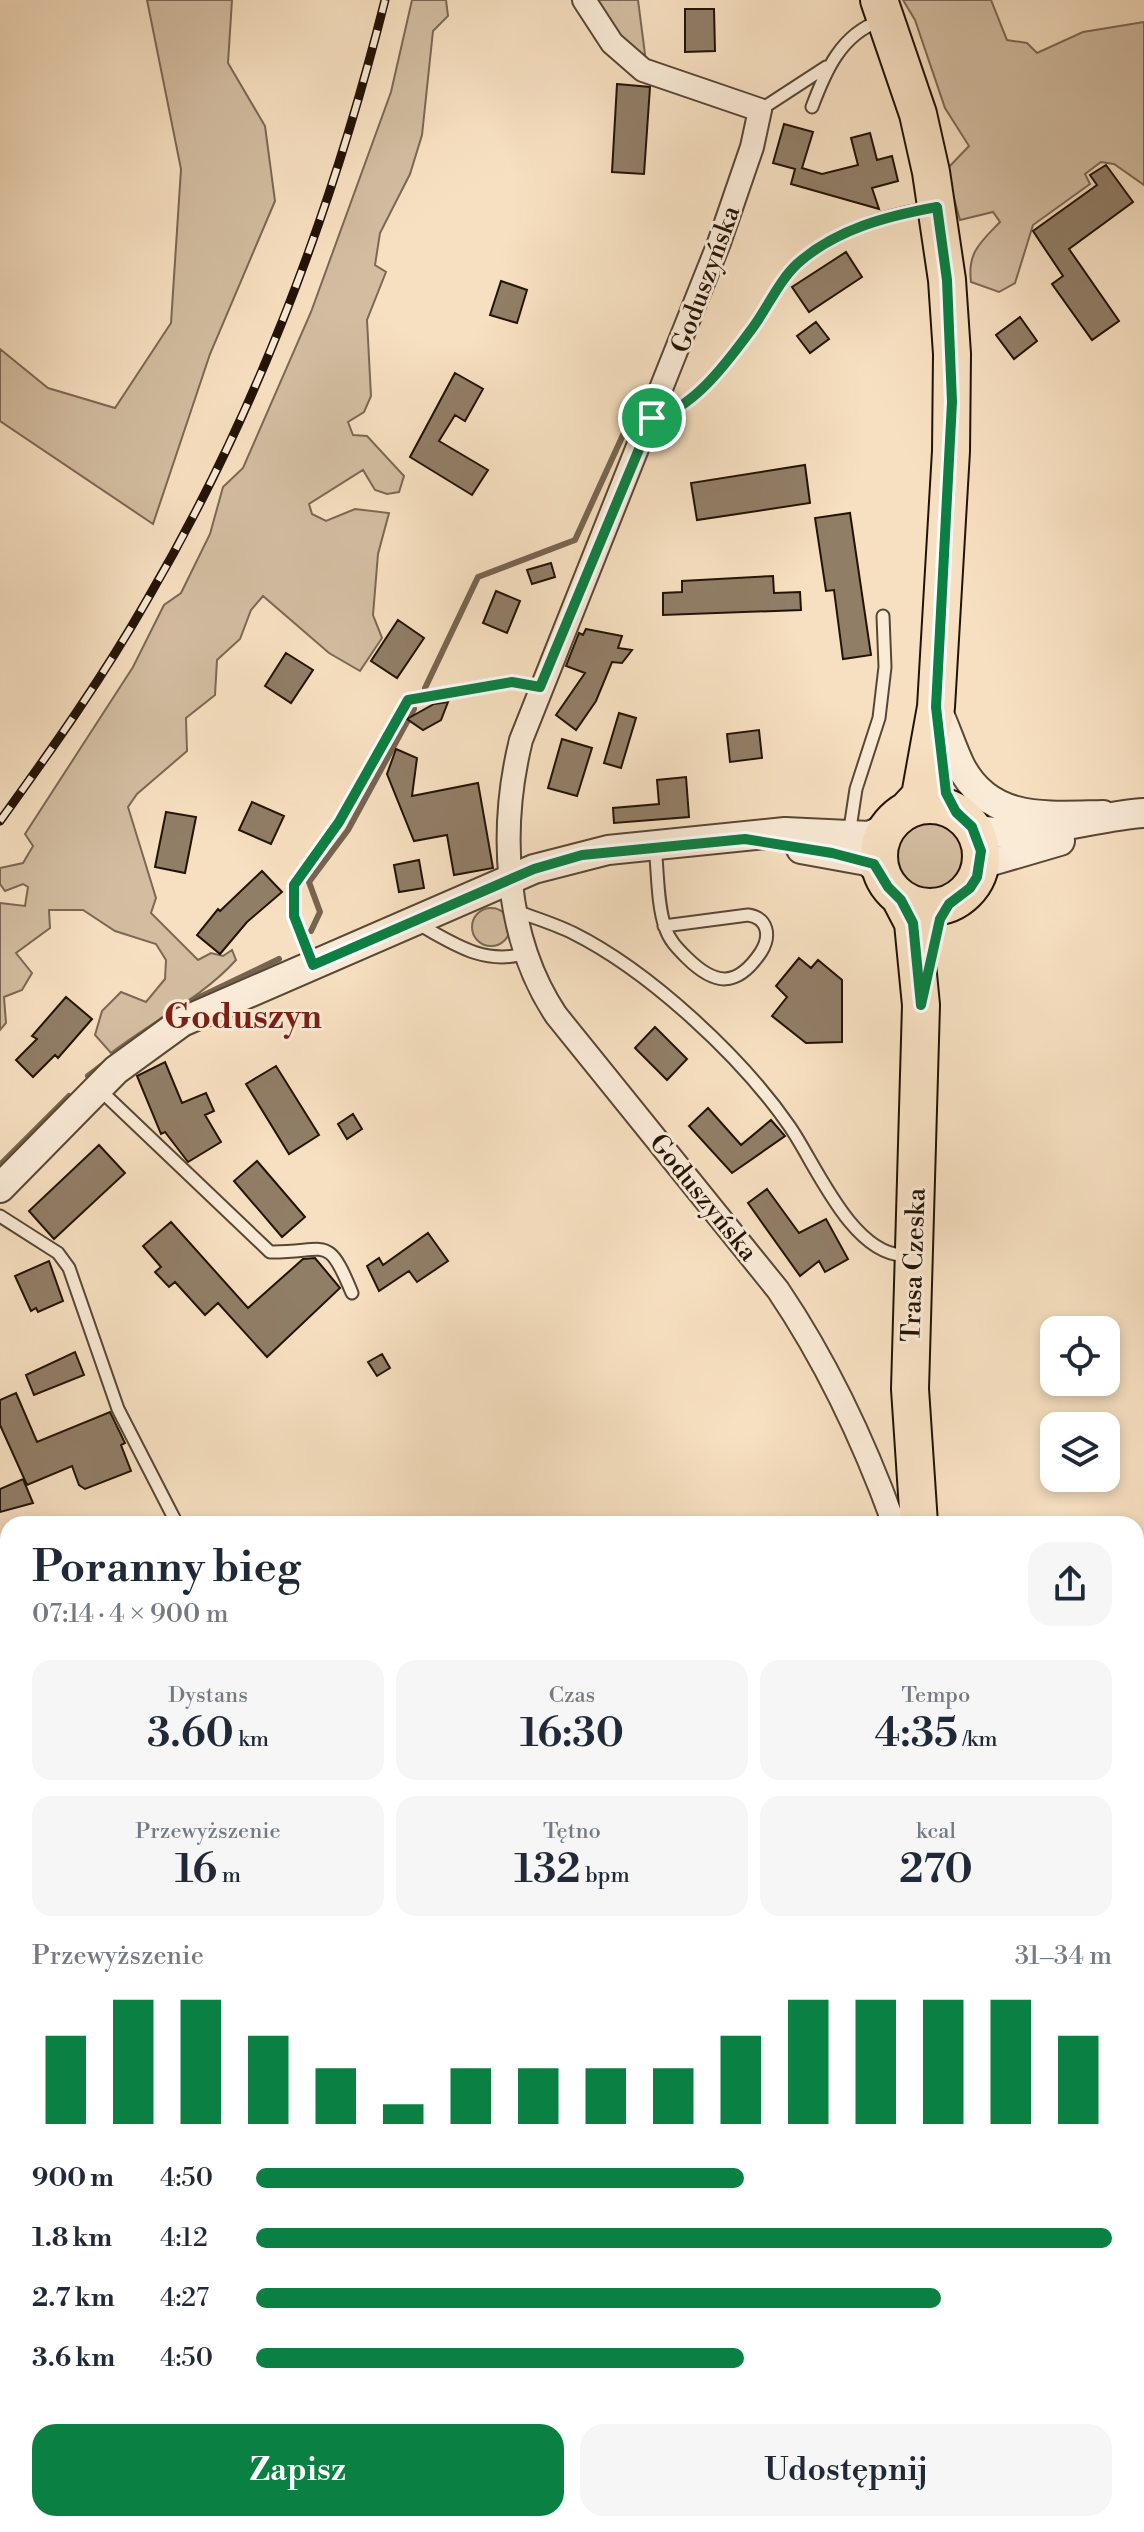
<!DOCTYPE html>
<html lang="pl">
<meta charset="utf-8">
<style>
body{margin:0;font-family:"Libre Bodoni",serif;background:#f6f6f7;color:#1f2937;height:100vh;display:flex;flex-direction:column;font-size:30px;white-space:nowrap}
*{box-sizing:border-box;margin:0}
p{font-size:26px;color:#747a83}
.icon{flex:none;width:44px;height:44px;fill:none;stroke:currentColor;stroke-width:2;stroke-linecap:round;stroke-linejoin:round}
.map{position:relative;flex:1;overflow:hidden}
.details{position:absolute;left:0px;top:1516px;width:1144px;height:1016px;display:flex;flex-direction:column;background:#fff;border-radius:24px 24px 0 0;box-shadow:0 4px 12px #0003}
.details>*{flex:none}
.tools{position:absolute;left:1040px;top:1316px;display:grid;gap:16px}
.tools a{display:grid;place-items:center;width:80px;height:80px;border-radius:16px;background:#fff;box-shadow:0 4px 12px #0003;font-size:40px}
.pin{position:absolute;display:grid;place-items:center;width:68px;height:68px;color:#fff;margin:-34px;border:4px solid #fff;border-radius:50%;box-shadow:0 2px 8px #0007}
.round{display:grid;place-items:center;flex:none;width:84px;height:84px;border-radius:24px;background:#f6f6f7}
.summary{display:flex;align-items:center;justify-content:space-between;height:136px;padding:0 32px}
h1{font-size:44px;font-weight:600;line-height:60px}
.stats{display:grid;grid-template-columns:repeat(3,1fr);gap:12px;height:136px;padding:8px 32px}
.stats div{display:grid;align-content:center;border-radius:20px;background:#f6f6f7;text-align:center}
.stats b{font-size:40px;font-weight:600}
.stats small{font-size:22px;font-weight:400}
.stats p{font-size:22px}
.chart{height:224px;padding:16px 32px}
.chart p{display:flex;justify-content:space-between}
.chart svg{width:100%;height:144px;margin-top:8px;stroke:#0b8043;stroke-width:6}
.action{display:flex;gap:16px;margin-top:auto;padding:16px 32px}
.action a{flex:1;height:92px;border-radius:24px;background:#0b8043;color:#fff;font-size:32px;font-weight:600;line-height:92px;text-align:center}
.action a+a{background:#f6f6f7;color:#1f2937}
ul{padding:0 32px;list-style:none;font-size:26px}
li{display:grid;grid-template-columns:128px 96px 1fr;align-items:center;height:60px}
li i{height:20px;border-radius:10px;background:#0b8043}
.map>svg:first-child{display:block}
.green{fill:#d3bda1;stroke:#7b6854;stroke-width:2}
.lines{fill:none;stroke-linecap:round;stroke-linejoin:round}
.stream{stroke:#776450;stroke-width:6}
.building{fill:#917e67;stroke:#231306;stroke-width:2}
.service-casing{stroke:#584635;stroke-width:15}
.minor-casing{stroke:#584635;stroke-width:26}
.tertiary-casing{stroke:#584635;stroke-width:32}
.primary-casing{stroke:#231306;stroke-width:40}
.service{stroke:#faebd7;stroke-width:11}
.minor{stroke:#faebd7;stroke-width:22}
.tertiary{stroke:#faebd7;stroke-width:28}
.primary{stroke:#f7e0c1;stroke-width:36}
.rail-casing{stroke:#231306;stroke-width:9}
.rail{stroke:#faebd7;stroke-width:6;stroke-dasharray:18;stroke-linecap:butt}
.route-casing{stroke:#fff;stroke-width:16}
.route{stroke:#0b8043;stroke-width:10}
.labels{text-anchor:middle;stroke-width:6;stroke-linejoin:round;paint-order:stroke}
.street-label{font-size:26px;fill:#231306;stroke:#faebd7}
.district-label{font-size:34px;font-weight:bold;fill:#7a1f14;stroke:#faebd7}
</style>
<div class="map">
<svg width="1144" height="2532" viewBox="0 0 1144 2532">
<rect width="100%" height="100%" fill="#f7e0c1"/>
<filter id="stains"><feTurbulence type="fractalNoise" baseFrequency=".0025" numOctaves="4"/><feColorMatrix values="0 0 0 0 .2 0 0 0 0 .09 0 0 0 0 .02 0 0 0 .5 -.17"/></filter>
<radialGradient id="worn" r=".72"><stop offset=".6" stop-color="#630" stop-opacity="0"/><stop offset="1" stop-color="#630" stop-opacity=".3"/></radialGradient>
<!-- green -->
<path class="green" d="M147 0H232L228 63 265 126 275 201 210 354 153 524 0 421V349L48 388 115 408 171 323 181 169Z
M412 0H446L448 16 433 31 422 135 410 174 380 233 375 265 386 272 367 320 371 396 364 412 348 422 353 435 367 436 404 476 399 492 387 494 375 490 363 470 309 504 312 514 326 521 355 509 389 513 378 554 373 615 382 638 360 671 329 653 263 596 251 610 240 639 217 660 215 695 186 718 187 751 137 794 128 807 156 898 151 913 198 960 211 953 223 956 232 950 236 960C202 998 151 1022 111 1053L95 1035 102 1011 121 992 146 1002 165 979 166 960 156 944 115 931 83 910H49L50 928 16 953 32 973 22 990 4 997 6 1023 0 1030V903L25 906 28 887 23 884 5 891 0 884V868L23 863 33 846 25 834 133 667 164 605 181 593 210 534 223 487 243 468 311 312 391 92Z
M593 0H638L646 62 630 50Z
M903 0H991L1007 40 1027 43 1037 53 1083 32 1144 22V185L1114 164 1101 162 1085 174 1090 184 1033 225 1015 283 999 292 971 282C967 252 981 242 1000 222L993 212 960 220 946 170 969 146 945 108 915 20Z
M891 857a39 39 0 1 1 78 0a39 39 0 1 1-78 0Z
M472 927a19 19 0 1 1 38 0a19 19 0 1 1-38 0Z"/>
<g class="lines">
<!-- stream -->
<path class="stream" d="M425 688 478 577 575 540 628 424
M311 931 320 912 309 882 348 830 414 709
M88 1076 179 1007 279 959
M0 1165 69 1096"/>
</g>
<!-- building -->
<path class="building" d="M685 9H714L715 51 685 52Z
M617 84 650 87 644 174 612 172Z
M784 124 813 132 802 168 822 174 858 165 851 138 870 133 877 160 892 156 898 181 872 188 879 209 791 184 795 169 773 163Z
M1106 165 1133 202 1069 249 1119 321 1092 340 1052 284 1063 276 1033 231 1097 185 1090 175Z
M846 252 862 277 809 312 792 287Z
M501 281 527 290 517 323 490 315Z
M1020 317 1037 341 1014 359 996 335Z
M816 322 829 339 810 353 797 336Z
M455 373 483 389 465 421 455 415 439 441 488 470 472 495 410 457Z
M805 465 810 503 697 520 691 483Z
M850 513 871 655 843 659 834 590 826 591 815 518Z
M551 563 555 577 532 584 527 570Z
M773 576 774 593 800 592 801 610 663 615V593L682 592V581Z
M496 591 520 601 507 633 483 623Z
M398 620 424 638 397 678 371 661Z
M586 629 622 636 618 648 632 650 622 663 612 662 596 701 576 730 556 715 585 673 566 666 579 633 583 635Z
M286 653 313 670 291 703 265 686Z
M448 702 441 720 423 730 407 719 434 704Z
M619 713 636 718 621 768 604 763Z
M759 730 762 758 730 762 727 734Z
M562 739 592 748 577 796 548 788Z
M396 749 417 758 412 796 478 783 493 868 454 875 447 835 414 841 387 774Z
M686 777 689 817 614 823 613 808 659 804 657 780Z
M252 802 284 816 271 844 239 830Z
M166 812 196 817 185 873 155 867Z
M419 860 424 888 399 892 394 865Z
M262 871 282 892 247 922 220 954 197 935 218 909 220 911Z
M799 958 811 968 818 960 842 980V1042L806 1043 772 1016 787 997 776 986Z
M66 997 92 1019 58 1058 55 1055 33 1077 16 1060 37 1039 32 1036Z
M655 1027 687 1059 667 1080 635 1048Z
M165 1062 182 1103 206 1093 214 1111 205 1115 221 1142 188 1162 165 1132 161 1134 137 1076Z
M276 1066 319 1135 289 1154 246 1084Z
M708 1108 741 1145 771 1120 785 1136 732 1173 689 1126Z
M353 1114 362 1129 347 1139 338 1124Z
M99 1145 125 1173 54 1239 29 1211Z
M257 1161 305 1217 282 1237 234 1181Z
M767 1189 799 1233 826 1219 848 1259 825 1272 819 1261 800 1276 748 1203Z
M171 1222 248 1308 303 1259 315 1258 340 1288 267 1357 218 1303 205 1315 175 1282 169 1287 155 1272 161 1267 143 1246Z
M428 1233 448 1261 417 1282 409 1271 379 1291 367 1266 379 1258 383 1265Z
M49 1261 63 1301 38 1312 36 1308 31 1311 15 1276Z
M75 1352 84 1375 34 1395 26 1375Z
M382 1354 390 1368 377 1376 368 1362Z
M16 1393 37 1442 110 1412 125 1443 121 1445 131 1471 85 1489 79 1485 72 1466 27 1485 0 1425V1400Z
M23 1479 33 1503 0 1512V1489Z"/>
<g class="lines">
<!-- service casing -->
<g class="service-casing">
<path id="service" d="M812 107C825 72 841 34 880 21
M760 110 826 67
M652 418C692 411 728 361 751 330 767 309 778 282 797 264 834 231 883 216 931 208
M849 835 856 789 879 718 885 667 883 616
M655 847C658 872 657 903 665 927 669 940 677 948 686 957 715 986 737 988 761 952 771 936 768 918 748 915L664 926
M516 911C535 918 555 924 573 933 649 971 741 1056 790 1127 816 1165 851 1252 902 1255
M418 924C453 943 482 965 524 954
M313 964 294 916V885L339 822 408 700 512 682 540 687
M99 1089 270 1252C327 1253 327 1232 352 1293
M0 1216 58 1253 69 1268 118 1409 177 1524"/>
</g>
<!-- minor casing -->
<g class="minor-casing">
<path id="minor" d="M584 0 612 43 643 70 760 110 752 147 719 243 521 740C499 829 504 937 556 1015L778 1290C828 1364 864 1441 894 1524
M0 1669 8 1681"/>
</g>
<!-- tertiary casing -->
<g class="tertiary-casing">
<path id="tertiary" d="M936 707C945 726 951 746 960 765 989 823 1047 816 1103 815
M972 827C1008 844 1099 815 1144 813
M801 849 867 861 880 871
M981 864 1060 841
M0 1188 116 1070 182 1022 534 869 608 850 785 832 870 836 887 827"/>
</g>
<!-- primary casing -->
<g class="primary-casing">
<path id="primary" d="M879 0 918 114 931 172 947 280 952 354 951 451 936 707 920 796 907 810
M879 856a51 51 0 1 1 102 0a51 51 0 1 1-102 0Z
M901 900 913 923 921 1005 910 1389 919 1524
M1136 2141 1144 2154"/>
</g>
<!-- service -->
<use href="#service" class="service"/>
<!-- minor -->
<use href="#minor" class="minor"/>
<!-- tertiary -->
<use href="#tertiary" class="tertiary"/>
<!-- primary -->
<use href="#primary" class="primary"/>
<!-- rail casing -->
<g class="rail-casing">
<path id="rail" d="M0 821C52 749 103 677 147 600 256 414 333 208 385 0"/>
</g>
<!-- rail -->
<use href="#rail" class="rail"/>
</g>
<g class="lines">
<!-- route casing -->
<g class="route-casing">
<path id="route" d="M937 207 947 280 952 402 936 707 946 793 956 812 972 827 981 851 977 877 970 888 949 904 940 919 921 1005 913 923 901 900 888 887 874 864 832 853 745 839 582 855 534 869 313 965 294 916V885L339 822 408 700 512 682 540 687 652 418C692 411 728 361 751 330 767 309 778 282 797 264 836 229 887 216 937 207Z"/>
</g>
<!-- route -->
<use href="#route" class="route"/>
</g>
<g class="labels">
<!-- street labels -->
<g class="street-label">
<text transform="translate(705 279) rotate(-70)" y="9">Goduszyńska</text>
<text transform="translate(704 1197) rotate(51)" y="9">Goduszyńska</text>
<text transform="translate(913 1265) rotate(-88)" y="9">Trasa Czeska</text>
</g>
<!-- district labels -->
<g class="district-label">
<text x="243" y="1028">Goduszyn</text>
</g>
</g>
<rect width="100%" height="100%" filter="url(#stains)"/>
<rect width="100%" height="100%" fill="url(#worn)"/>
</svg>
<div class="tools">
<a><svg class="icon" aria-label="locate" viewBox="0 0 24 24"><circle cx="12" cy="12" r="6"/><path d="M12 2v4M12 18v4M2 12h4M18 12h4"/></svg></a>
<a><svg class="icon" aria-label="layers" viewBox="0 0 24 24"><path d="M12 4l9 5-9 5-9-5zM3 14l9 5 9-5"/></svg></a>
</div>
<div class="pin" style="left:652px;top:418px;background:#1e9e55"><svg class="icon" aria-label="arrive" viewBox="0 0 24 24"><path d="M6 21V4h12l-3 4 3 4H6"/></svg></div>
<section class="details">
<div class="summary"><div><h1>Poranny bieg</h1><p>07:14 · 4 × 900 m</p></div><a class="round"><svg class="icon" aria-label="share" viewBox="0 0 24 24"><path d="M12 15V3M7 8l5-5 5 5M5 13v7h14v-7"/></svg></a></div>
<div class="stats">
<div><p>Dystans</p><b>3.60<small> km</small></b></div>
<div><p>Czas</p><b>16:30</b></div>
<div><p>Tempo</p><b>4:35<small> /km</small></b></div>
</div>
<div class="stats">
<div><p>Przewyższenie</p><b>16<small> m</small></b></div>
<div><p>Tętno</p><b>132<small> bpm</small></b></div>
<div><p>kcal</p><b>270</b></div>
</div>
<div class="chart"><p><span>Przewyższenie</span>31–34 m</p>
<svg viewBox="0 0 160 44" preserveAspectRatio="none"><path d="M5 44V17M15 44V6M25 44V6M35 44V17M45 44V27M55 44V38M65 44V27M75 44V27M85 44V27M95 44V27M105 44V17M115 44V6M125 44V6M135 44V6M145 44V6M155 44V17"/></svg>
</div>
<ul>
<li><b>900 m</b>4:50<i style="width:57%"></i></li>
<li><b>1.8 km</b>4:12<i style="width:100%"></i></li>
<li><b>2.7 km</b>4:27<i style="width:80%"></i></li>
<li><b>3.6 km</b>4:50<i style="width:57%"></i></li>
</ul>
<div class="action"><a>Zapisz</a><a>Udostępnij</a></div>
</section>
</div>
